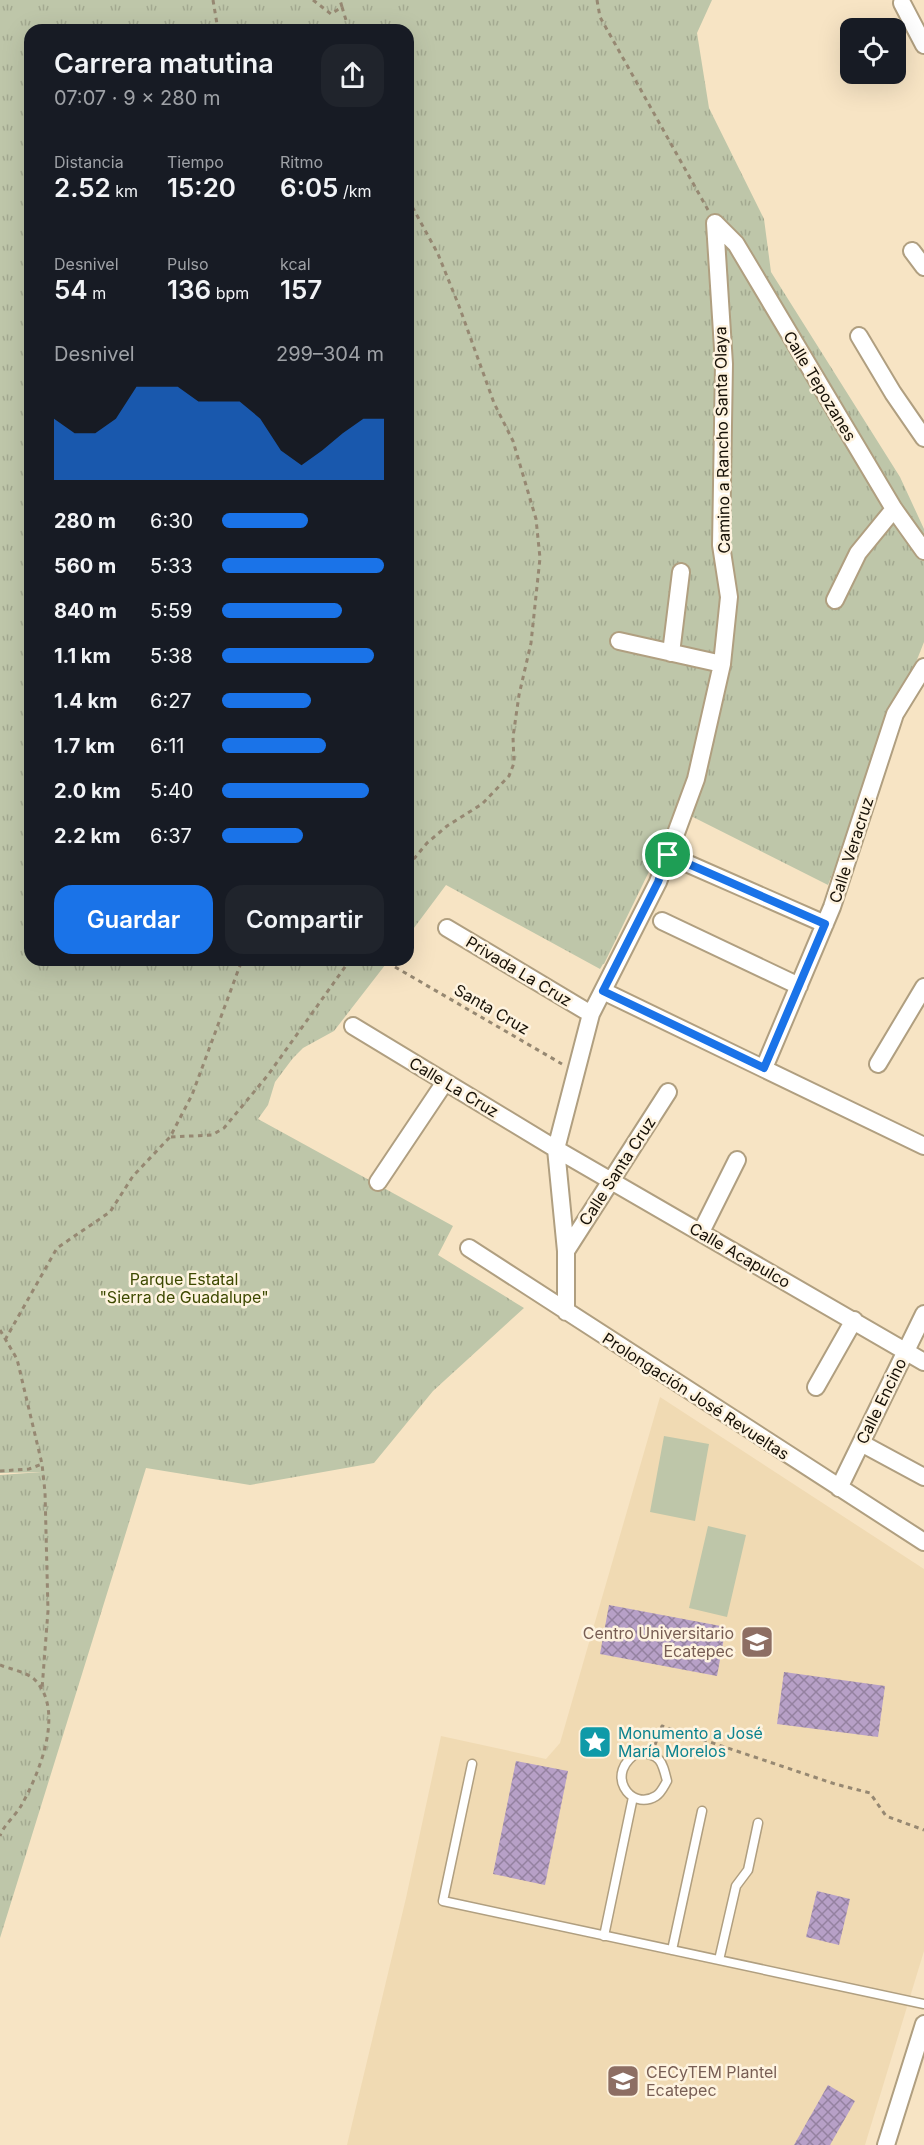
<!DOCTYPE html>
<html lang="es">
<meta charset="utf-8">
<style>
body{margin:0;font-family:Inter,sans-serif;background:#20242c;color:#f1f3f6;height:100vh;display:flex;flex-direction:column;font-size:22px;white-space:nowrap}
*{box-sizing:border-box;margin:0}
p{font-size:20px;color:#9ea1a6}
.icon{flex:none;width:33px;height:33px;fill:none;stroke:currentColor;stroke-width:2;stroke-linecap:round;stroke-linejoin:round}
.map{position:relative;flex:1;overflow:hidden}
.side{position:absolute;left:24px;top:24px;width:390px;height:942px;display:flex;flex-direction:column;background:#171b24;border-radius:18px;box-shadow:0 6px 24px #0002}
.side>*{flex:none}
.controls{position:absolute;left:840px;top:18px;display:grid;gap:12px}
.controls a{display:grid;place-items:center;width:66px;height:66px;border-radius:12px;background:#171b24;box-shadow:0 6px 24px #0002;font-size:30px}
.pin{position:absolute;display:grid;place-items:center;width:51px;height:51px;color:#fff;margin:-26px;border:3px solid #fff;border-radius:50%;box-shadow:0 2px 6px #0007}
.round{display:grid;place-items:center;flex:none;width:63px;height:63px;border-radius:18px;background:#20242c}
.headline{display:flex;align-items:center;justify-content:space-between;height:102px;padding:0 30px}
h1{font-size:27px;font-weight:600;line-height:45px}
.stats{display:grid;grid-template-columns:repeat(3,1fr);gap:9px;height:102px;padding:6px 30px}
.stats div{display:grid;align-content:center}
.stats b{font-size:26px;font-weight:600}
.stats small{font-size:16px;font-weight:400}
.stats p{font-size:16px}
.chart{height:168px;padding:12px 30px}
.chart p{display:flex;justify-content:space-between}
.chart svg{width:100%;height:108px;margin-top:6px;fill:#1a73e8;opacity:.7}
.action{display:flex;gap:12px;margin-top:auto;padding:12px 30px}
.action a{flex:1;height:69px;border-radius:18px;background:#1a73e8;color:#fff;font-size:24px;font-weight:600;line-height:69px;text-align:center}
.action a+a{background:#20242c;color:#f1f3f6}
ul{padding:0 30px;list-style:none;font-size:20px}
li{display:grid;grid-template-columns:96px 72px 1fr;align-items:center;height:45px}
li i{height:15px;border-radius:8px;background:#1a73e8}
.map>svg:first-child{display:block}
.built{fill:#f0dab3}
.grass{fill:url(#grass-tufts)}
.garden{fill:#bec6a9}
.building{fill:url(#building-cross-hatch)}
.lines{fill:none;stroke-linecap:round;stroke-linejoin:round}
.lane-casing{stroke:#b09f80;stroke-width:11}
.street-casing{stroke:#b09f80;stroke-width:20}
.path{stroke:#968872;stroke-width:3;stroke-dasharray:4.5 4.5;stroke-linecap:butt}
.lane{stroke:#fff;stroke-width:8}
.street{stroke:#fff;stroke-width:16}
.route-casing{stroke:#fff;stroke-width:12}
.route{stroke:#1a73e8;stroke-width:8}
.labels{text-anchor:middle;stroke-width:5;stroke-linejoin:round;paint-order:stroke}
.street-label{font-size:16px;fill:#161006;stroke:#fef3df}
.park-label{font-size:16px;fill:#3d4900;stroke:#fef3df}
.education-label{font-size:16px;fill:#785e54;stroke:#fef3df;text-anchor:end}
.culture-label{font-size:16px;fill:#0d838f;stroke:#fef3df;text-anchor:start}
</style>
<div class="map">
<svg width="924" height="2145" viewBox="0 0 924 2145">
<defs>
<pattern id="grass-tufts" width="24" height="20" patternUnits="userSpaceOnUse" patternTransform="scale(1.5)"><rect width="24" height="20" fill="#bec6a9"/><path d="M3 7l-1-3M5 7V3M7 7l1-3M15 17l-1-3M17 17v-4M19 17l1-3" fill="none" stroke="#a3a990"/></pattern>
<pattern id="building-cross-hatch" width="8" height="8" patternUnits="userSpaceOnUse" patternTransform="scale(1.5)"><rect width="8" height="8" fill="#b7a0c7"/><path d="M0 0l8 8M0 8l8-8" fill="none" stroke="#9481a0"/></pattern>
</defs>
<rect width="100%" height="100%" fill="#f7e4c4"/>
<!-- built -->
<path class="built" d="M660 1397 924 1569V1951L865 2145H347L406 1898 441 1736 546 1759 560 1743Z"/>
<!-- grass -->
<path class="grass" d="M0 0H712L697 33 709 108 764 219 771 272 900 477 924 529V642L828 885 679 810 604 964H603L600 969 446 885 408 936V30H30V960H389L334 1031 303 1048 293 1058 275 1082 268 1105 258 1119 453 1226 438 1255 524 1308 433 1391 374 1463 250 1485 146 1468 0 1938V1475L42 1472 0 1473Z"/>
<!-- garden -->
<path class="garden" d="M664 1436 709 1444 695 1521 650 1512Z
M708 1526 746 1535 727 1617 689 1608Z"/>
<!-- building -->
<path class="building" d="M609 1605 726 1627 717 1676 600 1654Z
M784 1672 885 1686 878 1737 777 1724Z
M516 1761 568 1771 545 1885 493 1874Z
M817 1891 850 1899 839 1945 806 1937Z
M828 2085 855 2101 830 2145H794Z"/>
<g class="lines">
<!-- lane casing -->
<g class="lane-casing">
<path id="lane" d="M639 1752C661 1755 662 1761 667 1781 664 1786 661 1793 656 1796 630 1812 603 1772 639 1752Z
M472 1764 443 1901 924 2004
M604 1936 633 1797
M672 1950 702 1811
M719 1960 736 1886 748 1870 758 1823"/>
</g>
<!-- street casing -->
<g class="street-casing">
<path id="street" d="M902 3 924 45
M715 223 736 244 894 509 924 551
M912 251 924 267
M859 336 893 393 924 438
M835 600 858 553 894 509
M619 641 722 664
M671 653 681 572
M668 855 825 924
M662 921 799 986
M447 928 591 1014
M603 991 924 1146
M353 1026 556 1149 924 1362
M878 1064 924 987
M764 1068 832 907 895 714 924 667
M378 1182 445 1082
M701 1232 737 1160
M469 1248 924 1542
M566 1251 668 1092
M566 1312V1251L556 1149 591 1014 658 882 696 779 722 664 729 597 721 545 724 364 715 223
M816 1387 854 1320
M861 1443 924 1477
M839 1488 924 1314
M886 2145 924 2024"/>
</g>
<!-- path -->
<path class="path" d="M213 0 218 30
M313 0 331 14 342 7 340 0
M597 0 600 17 708 210
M342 7 349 30
M408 199 438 254 459 306 494 403 513 441 536 519 540 558 531 643 519 695 513 737 514 763 509 776 482 804 447 826 427 843 408 866
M395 967 562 1064
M171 1137 212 1135 224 1128 268 1075 350 960
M0 1330 17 1359 42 1464 45 1492 48 1611 42 1689
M5 1340 57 1248 110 1212 133 1176 170 1137 192 1095 242 960
M0 1471 29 1469 42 1464
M0 1665C10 1669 26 1672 34 1679 66 1710 39 1774 21 1806 15 1816 3 1826 0 1836
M655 1745 662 1726 835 1784 870 1793 886 1816 924 1830"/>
<!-- lane -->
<use href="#lane" class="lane"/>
<!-- street -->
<use href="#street" class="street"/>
</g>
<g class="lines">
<!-- route casing -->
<g class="route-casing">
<path id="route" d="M668 855 825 924 764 1068 603 991 658 882Z"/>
</g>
<!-- route -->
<use href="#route" class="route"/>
</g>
<!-- icons -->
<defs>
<g id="university-square" transform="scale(1.725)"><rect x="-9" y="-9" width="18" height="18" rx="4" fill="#8d6e63" stroke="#fef3df"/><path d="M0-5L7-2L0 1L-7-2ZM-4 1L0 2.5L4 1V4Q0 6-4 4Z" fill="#fff"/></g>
<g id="sight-square" transform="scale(1.725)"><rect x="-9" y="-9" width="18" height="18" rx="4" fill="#0f9aa8" stroke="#fef3df"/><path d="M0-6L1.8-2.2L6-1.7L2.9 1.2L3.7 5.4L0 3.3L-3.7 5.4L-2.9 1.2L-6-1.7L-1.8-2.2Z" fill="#fff"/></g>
<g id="school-square" transform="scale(1.725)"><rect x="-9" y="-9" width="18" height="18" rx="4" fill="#8d6e63" stroke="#fef3df"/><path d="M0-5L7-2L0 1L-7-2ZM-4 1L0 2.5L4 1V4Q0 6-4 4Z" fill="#fff"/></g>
</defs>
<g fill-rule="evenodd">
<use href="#university-square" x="757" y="1642"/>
<use href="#sight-square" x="595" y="1742"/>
<use href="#school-square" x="623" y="2081"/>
</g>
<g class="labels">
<!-- street labels -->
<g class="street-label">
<text transform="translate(820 386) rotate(59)" y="6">Calle Tepozanes</text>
<text transform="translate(722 440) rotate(-91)" y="6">Camino a Rancho Santa Olaya</text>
<text transform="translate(851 850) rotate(-72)" y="6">Calle Veracruz</text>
<text transform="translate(519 971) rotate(31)" y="6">Privada La Cruz</text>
<text transform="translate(492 1009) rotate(30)" y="6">Santa Cruz</text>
<text transform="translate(454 1087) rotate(31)" y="6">Calle La Cruz</text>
<text transform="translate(617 1171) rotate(-57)" y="6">Calle Santa Cruz</text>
<text transform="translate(740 1255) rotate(30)" y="6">Calle Acapulco</text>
<text transform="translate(696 1396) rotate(33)" y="6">Prolongación José Revueltas</text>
<text transform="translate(881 1401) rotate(-64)" y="6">Calle Encino</text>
</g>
<!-- park labels -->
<g class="park-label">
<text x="184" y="1285">Parque Estatal<tspan x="184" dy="18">"Sierra de Guadalupe"</tspan></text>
</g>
<!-- education labels -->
<g class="education-label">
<text x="734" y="1639">Centro Universitario<tspan x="734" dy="18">Ecatepec</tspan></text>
<text x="646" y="2078" text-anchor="start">CECyTEM Plantel<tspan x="646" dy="18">Ecatepec</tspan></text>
</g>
<!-- culture labels -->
<g class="culture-label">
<text x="618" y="1739">Monumento a José<tspan x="618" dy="18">María Morelos</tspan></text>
</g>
</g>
</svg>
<div class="controls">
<a><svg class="icon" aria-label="locate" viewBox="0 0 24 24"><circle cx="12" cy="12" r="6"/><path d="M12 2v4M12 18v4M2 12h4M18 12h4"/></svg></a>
</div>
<div class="pin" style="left:668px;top:855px;background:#1e9e55"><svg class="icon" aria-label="arrive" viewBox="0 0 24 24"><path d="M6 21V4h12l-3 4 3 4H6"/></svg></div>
<section class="side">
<div class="headline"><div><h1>Carrera matutina</h1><p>07:07 · 9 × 280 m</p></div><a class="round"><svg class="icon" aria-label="share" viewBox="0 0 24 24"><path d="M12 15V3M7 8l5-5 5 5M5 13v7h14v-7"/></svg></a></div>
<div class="stats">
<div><p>Distancia</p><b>2.52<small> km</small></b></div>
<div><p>Tiempo</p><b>15:20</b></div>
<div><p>Ritmo</p><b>6:05<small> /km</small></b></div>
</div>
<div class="stats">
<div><p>Desnivel</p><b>54<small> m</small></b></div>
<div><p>Pulso</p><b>136<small> bpm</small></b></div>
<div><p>kcal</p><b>157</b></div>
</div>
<div class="chart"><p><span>Desnivel</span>299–304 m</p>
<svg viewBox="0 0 160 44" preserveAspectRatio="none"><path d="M0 44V19L10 25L20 25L30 19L40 6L50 6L60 6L70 12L80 12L90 12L100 19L110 32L120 38L130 32L140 25L150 19L160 19V44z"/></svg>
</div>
<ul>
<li><b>280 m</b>6:30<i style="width:53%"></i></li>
<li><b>560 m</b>5:33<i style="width:100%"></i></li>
<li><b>840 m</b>5:59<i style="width:74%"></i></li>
<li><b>1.1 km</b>5:38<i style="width:94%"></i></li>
<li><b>1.4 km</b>6:27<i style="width:55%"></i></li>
<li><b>1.7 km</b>6:11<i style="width:64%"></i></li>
<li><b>2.0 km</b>5:40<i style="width:91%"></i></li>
<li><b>2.2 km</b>6:37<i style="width:50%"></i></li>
</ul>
<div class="action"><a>Guardar</a><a>Compartir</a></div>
</section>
</div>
